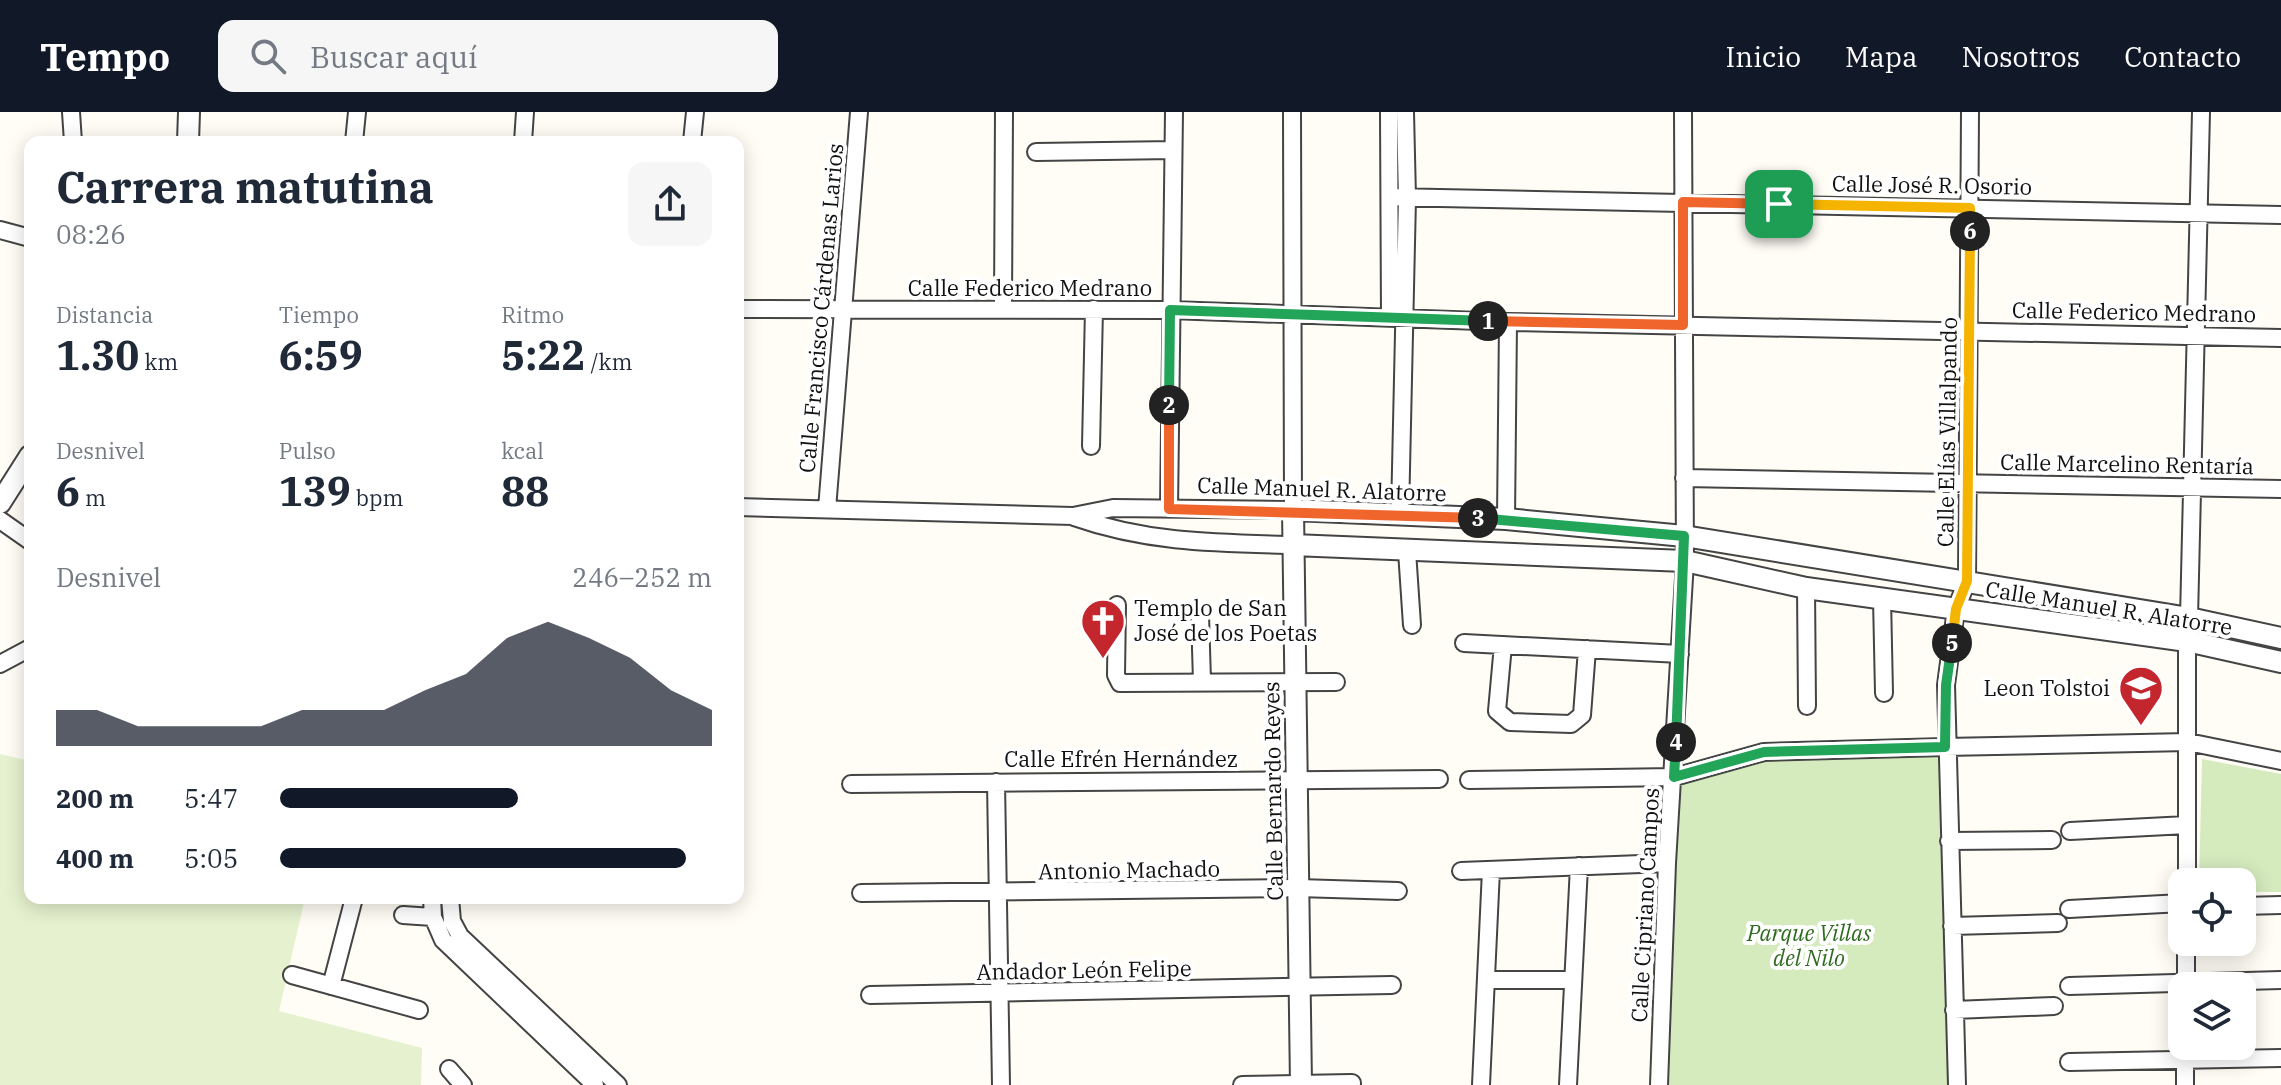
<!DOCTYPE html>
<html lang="es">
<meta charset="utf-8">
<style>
body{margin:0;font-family:"IBM Plex Serif",serif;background:#f6f6f7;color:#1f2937;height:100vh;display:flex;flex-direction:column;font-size:30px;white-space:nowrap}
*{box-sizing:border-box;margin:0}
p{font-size:26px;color:#747a83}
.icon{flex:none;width:44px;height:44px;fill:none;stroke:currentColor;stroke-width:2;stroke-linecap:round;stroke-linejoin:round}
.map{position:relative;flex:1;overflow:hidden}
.drawer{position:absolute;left:24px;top:24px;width:720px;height:768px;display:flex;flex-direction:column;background:#fff;border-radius:16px;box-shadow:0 4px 20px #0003}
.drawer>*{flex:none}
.buttons{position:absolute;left:2168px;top:756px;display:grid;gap:16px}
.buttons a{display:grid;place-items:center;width:88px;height:88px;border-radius:16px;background:#fff;box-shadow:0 4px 20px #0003;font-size:40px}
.pin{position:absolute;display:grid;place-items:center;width:68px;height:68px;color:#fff;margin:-34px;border-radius:16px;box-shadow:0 4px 12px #0006}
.km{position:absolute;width:40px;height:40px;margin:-20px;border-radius:50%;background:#222;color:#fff;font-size:22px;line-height:40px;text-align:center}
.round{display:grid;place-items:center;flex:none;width:84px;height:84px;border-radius:16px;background:#f6f6f7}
.summary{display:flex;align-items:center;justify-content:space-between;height:136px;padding:0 32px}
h1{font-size:44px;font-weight:700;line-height:60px}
.figures{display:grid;grid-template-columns:repeat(3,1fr);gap:12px;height:136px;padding:8px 32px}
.figures div{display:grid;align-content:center}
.figures b{font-size:40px;font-weight:700}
.figures small{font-size:22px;font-weight:400}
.figures p{font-size:22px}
.chart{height:224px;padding:16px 32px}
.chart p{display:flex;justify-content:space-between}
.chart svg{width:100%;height:144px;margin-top:8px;fill:#111827;opacity:.7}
ul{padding:0 32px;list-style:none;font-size:26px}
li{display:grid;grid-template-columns:128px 96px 1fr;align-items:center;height:60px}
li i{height:20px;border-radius:10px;background:#111827}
header{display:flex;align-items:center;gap:48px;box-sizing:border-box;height:112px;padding:0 40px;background:#111827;color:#fff}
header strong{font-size:38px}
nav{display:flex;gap:44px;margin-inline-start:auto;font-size:28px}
.search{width:560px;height:72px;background:#f6f6f7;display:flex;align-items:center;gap:20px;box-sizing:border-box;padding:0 28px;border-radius:16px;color:#747a83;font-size:30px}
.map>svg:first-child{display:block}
.green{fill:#d5ebbd}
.pitch{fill:#e6f2cf}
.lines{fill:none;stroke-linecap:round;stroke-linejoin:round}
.minor-casing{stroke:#444;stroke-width:20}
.tertiary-casing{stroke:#444;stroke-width:24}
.minor{stroke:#fff;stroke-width:16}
.tertiary{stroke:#fff;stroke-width:20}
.split-1-casing{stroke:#fff;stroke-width:16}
.split-2-casing{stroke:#fff;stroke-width:16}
.split-3-casing{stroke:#fff;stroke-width:16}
.split-4-casing{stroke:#fff;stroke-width:16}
.split-5-casing{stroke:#fff;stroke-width:16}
.split-6-casing{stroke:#fff;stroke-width:16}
.split-7-casing{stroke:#fff;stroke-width:16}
.split-1{stroke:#f0652b;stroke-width:10}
.split-2{stroke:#22a559;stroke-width:10}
.split-3{stroke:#f0652b;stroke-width:10}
.split-4{stroke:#22a559;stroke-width:10}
.split-5{stroke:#22a559;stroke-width:10}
.split-6{stroke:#f5b400;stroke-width:10}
.split-7{stroke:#f5b400;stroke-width:10}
.labels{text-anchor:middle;stroke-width:8;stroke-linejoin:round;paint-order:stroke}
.street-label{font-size:22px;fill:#111;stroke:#fff}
.poi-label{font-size:22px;fill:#111;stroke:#fff;text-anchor:start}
.park-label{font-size:22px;font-style:italic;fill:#2f6b1f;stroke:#fff}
</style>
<header>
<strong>Tempo</strong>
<div class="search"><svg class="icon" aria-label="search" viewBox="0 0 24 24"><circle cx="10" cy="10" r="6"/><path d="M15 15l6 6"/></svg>Buscar aquí</div>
<nav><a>Inicio</a><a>Mapa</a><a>Nosotros</a><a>Contacto</a></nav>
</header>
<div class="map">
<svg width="2281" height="973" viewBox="0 0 2281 973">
<rect width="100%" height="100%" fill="#fffdf5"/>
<!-- green -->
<path class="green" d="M1943 637 1948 973H1665L1679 669 1760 642Z
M2202 647 2281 662V780H2242V770H2199Z"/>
<!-- pitch -->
<path class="pitch" d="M0 642 30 649V786H305L279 899 422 936 421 973H0Z"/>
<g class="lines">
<!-- minor casing -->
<g class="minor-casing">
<path id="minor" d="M71 0 73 30
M1389 0 1390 205
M354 30 357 0
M523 30 525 0
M692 30 695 0
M1036 40 1173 38
M1390 85 2281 103
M0 118 30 126
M1003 195 1004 0
M738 197 1170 198 1508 210 2281 226
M1091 334 1094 197
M1684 366 2281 377
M738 395 1073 404 1113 396 1293 398 1292 0
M827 397 859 0
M1169 397 1174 0
M1400 402 1407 86 1405 0
M1074 405C1148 431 1216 431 1293 433
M1506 407 1508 210
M0 408 30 429
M1407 439 1412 513
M1806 476 1807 594
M1882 486 1884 581
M1117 493 1116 563 1120 571 1336 570
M1200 503 1202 569
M2189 506 2201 0
M1464 531 1680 542
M1503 533 1497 599 1510 610 1571 612 1582 603 1587 537
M0 552 30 536
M1469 668 1674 665 1764 640 1945 635 2188 630 2281 649
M996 670 1001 973
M851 672 1439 667
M2070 719 2187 713
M1949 729 2052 728
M1461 759 1667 751
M2187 770V529
M861 781 1298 776 1398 779
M432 786 433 805 443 828 595 973
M450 786 452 809 460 824 618 973
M2242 794 2281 793
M2069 797 2182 791
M403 803 433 805
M1952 814 2058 811
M292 863 419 898
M1486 868H1573
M331 874 354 786
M2069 874 2281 868
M2186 874V830
M870 883 1392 873
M1954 898 2054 894
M2069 950 2281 946
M449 957 463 973
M1242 973 1352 971
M1481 973 1491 758
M1568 973 1579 754
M1659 973 1667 751 1685 449 1683 0
M1957 973 1946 573 1956 497 1967 469 1970 0
M2185 973V934"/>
</g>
<!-- tertiary casing -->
<g class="tertiary-casing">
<path id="tertiary" d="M188 30 189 0
M0 391 30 344
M1293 433 1685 449 1806 476 2187 529 2281 550
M1301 973 1293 398 1506 407 1684 424 2189 506 2281 526"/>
</g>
<!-- minor -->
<use href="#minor" class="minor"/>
<!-- tertiary -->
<use href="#tertiary" class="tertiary"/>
</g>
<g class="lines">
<!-- split-1 casing -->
<g class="split-1-casing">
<path id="split-1" d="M1488 209 1683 213V90L1779 92"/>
</g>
<!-- split-2 casing -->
<g class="split-2-casing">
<path id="split-2" d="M1169 293 1170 198 1488 209"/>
</g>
<!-- split-3 casing -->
<g class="split-3-casing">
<path id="split-3" d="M1169 293V397L1478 406"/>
</g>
<!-- split-4 casing -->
<g class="split-4-casing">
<path id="split-4" d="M1478 406 1684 424 1676 630"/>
</g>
<!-- split-5 casing -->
<g class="split-5-casing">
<path id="split-5" d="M1676 630 1674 665 1764 640 1945 635 1946 573 1952 531"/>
</g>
<!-- split-6 casing -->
<g class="split-6-casing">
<path id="split-6" d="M1952 531 1956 497 1967 469 1970 119"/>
</g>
<!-- split-7 casing -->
<g class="split-7-casing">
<path id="split-7" d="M1779 92 1970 96V119"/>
</g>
<!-- split-1 -->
<use href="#split-1" class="split-1"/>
<!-- split-2 -->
<use href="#split-2" class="split-2"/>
<!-- split-3 -->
<use href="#split-3" class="split-3"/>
<!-- split-4 -->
<use href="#split-4" class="split-4"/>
<!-- split-5 -->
<use href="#split-5" class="split-5"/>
<!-- split-6 -->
<use href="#split-6" class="split-6"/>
<!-- split-7 -->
<use href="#split-7" class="split-7"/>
</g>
<!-- icons -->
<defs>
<g id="church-pin" transform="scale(2.3)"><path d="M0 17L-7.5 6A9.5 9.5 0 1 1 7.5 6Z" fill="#c4262e" stroke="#fff"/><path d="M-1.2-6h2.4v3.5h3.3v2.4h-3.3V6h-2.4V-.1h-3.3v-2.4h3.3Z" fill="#fff"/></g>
<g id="school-pin" transform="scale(2.3)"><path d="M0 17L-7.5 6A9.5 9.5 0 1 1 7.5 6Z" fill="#c4262e" stroke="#fff"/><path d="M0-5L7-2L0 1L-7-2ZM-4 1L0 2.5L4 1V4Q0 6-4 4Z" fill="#fff"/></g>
</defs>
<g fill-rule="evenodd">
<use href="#church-pin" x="1103" y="509"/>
<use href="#school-pin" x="2141" y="576"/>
</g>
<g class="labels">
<!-- street labels -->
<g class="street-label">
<text transform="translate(1932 73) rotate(1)" y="8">Calle José R. Osorio</text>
<text x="1030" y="184">Calle Federico Medrano</text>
<text transform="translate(821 196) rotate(-85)" y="8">Calle Francisco Cárdenas Larios</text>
<text transform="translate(2134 200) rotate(1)" y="8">Calle Federico Medrano</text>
<text transform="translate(1947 320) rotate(-89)" y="8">Calle Elías Villalpando</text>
<text transform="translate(2127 352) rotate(1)" y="8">Calle Marcelino Rentaría</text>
<text transform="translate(1322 377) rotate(2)" y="8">Calle Manuel R. Alatorre</text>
<text transform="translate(2109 496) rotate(9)" y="8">Calle Manuel R. Alatorre</text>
<text x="1121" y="655">Calle Efrén Hernández</text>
<text transform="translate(1273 679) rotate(-91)" y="8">Calle Bernardo Reyes</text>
<text transform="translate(1129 758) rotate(-1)" y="8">Antonio Machado</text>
<text transform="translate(1645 793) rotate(-87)" y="8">Calle Cipriano Campos</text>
<text transform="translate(1084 858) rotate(-1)" y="8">Andador León Felipe</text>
</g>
<!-- poi labels -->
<g class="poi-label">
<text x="1134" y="504">Templo de San<tspan x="1134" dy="25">José de los Poetas</tspan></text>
<text x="2110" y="584" text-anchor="end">Leon Tolstoi</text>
</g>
<!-- park labels -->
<g class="park-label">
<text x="1809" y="829">Parque Villas<tspan x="1809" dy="25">del Nilo</tspan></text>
</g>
</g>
</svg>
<div class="buttons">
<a><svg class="icon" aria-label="locate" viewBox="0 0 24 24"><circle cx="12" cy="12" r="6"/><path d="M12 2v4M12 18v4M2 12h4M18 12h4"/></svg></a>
<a><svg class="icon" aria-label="layers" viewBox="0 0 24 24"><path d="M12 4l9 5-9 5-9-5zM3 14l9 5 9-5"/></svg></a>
</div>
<div class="pin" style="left:1779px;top:92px;background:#1e9e55"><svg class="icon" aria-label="arrive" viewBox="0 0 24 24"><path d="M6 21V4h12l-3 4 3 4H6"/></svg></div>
<b class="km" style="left:1488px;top:209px">1</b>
<b class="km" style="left:1169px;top:293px">2</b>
<b class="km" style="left:1478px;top:406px">3</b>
<b class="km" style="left:1676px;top:630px">4</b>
<b class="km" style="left:1952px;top:531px">5</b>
<b class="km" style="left:1970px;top:119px">6</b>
<section class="drawer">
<div class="summary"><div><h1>Carrera matutina</h1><p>08:26</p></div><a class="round"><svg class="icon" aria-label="share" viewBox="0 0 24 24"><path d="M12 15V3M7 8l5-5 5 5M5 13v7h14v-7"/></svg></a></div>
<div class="figures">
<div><p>Distancia</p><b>1.30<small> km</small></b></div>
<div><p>Tiempo</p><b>6:59</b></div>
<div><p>Ritmo</p><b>5:22<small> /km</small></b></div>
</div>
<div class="figures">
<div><p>Desnivel</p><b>6<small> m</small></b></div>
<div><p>Pulso</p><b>139<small> bpm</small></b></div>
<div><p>kcal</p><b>88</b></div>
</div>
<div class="chart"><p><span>Desnivel</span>246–252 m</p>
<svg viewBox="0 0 160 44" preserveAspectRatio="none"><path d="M0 44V33L10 33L20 38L30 38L40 38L50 38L60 33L70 33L80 33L90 27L100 22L110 11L120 6L130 11L140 17L150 27L160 33V44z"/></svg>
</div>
<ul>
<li><b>200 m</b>5:47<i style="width:55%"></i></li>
<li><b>400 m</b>5:05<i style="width:94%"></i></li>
</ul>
</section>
</div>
